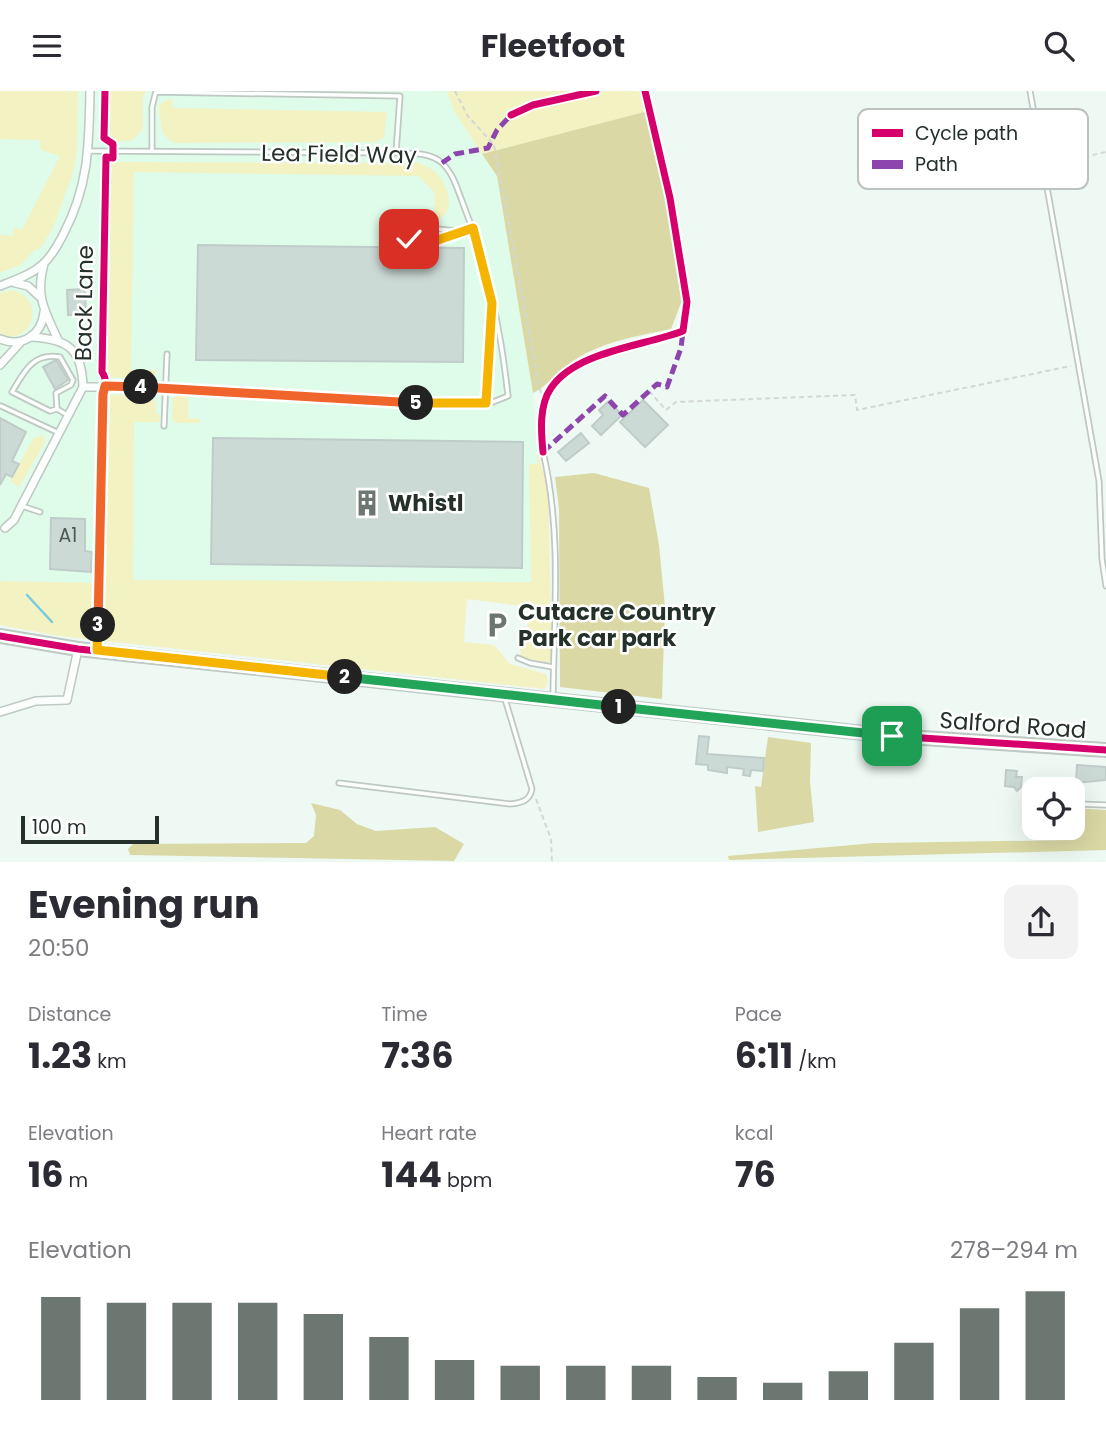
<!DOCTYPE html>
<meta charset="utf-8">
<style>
body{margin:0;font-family:Poppins,sans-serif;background:#f2f2f3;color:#2b2b33;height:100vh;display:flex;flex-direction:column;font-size:26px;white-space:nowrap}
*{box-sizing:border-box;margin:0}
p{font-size:23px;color:#7c7c81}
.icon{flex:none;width:38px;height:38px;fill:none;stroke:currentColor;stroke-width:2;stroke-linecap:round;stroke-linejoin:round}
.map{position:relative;height:771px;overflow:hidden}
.details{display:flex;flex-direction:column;background:#fff;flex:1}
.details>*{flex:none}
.buttons{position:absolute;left:1022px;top:686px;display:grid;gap:14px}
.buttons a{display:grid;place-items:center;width:63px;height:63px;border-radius:14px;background:#fff;box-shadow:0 7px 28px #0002;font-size:35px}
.scale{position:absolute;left:21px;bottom:18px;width:138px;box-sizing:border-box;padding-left:7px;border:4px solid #24312a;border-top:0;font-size:19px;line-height:24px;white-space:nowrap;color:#24312a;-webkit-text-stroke:5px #fff;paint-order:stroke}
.pin{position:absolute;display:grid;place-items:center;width:60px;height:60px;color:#fff;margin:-30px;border-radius:14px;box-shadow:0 4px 10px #0006}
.km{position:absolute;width:35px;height:35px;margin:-18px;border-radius:50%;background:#222;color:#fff;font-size:19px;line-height:35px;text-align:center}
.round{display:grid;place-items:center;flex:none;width:74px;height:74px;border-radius:14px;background:#f2f2f3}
.head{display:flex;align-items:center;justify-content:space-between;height:119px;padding:0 28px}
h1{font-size:38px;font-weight:700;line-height:52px}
.stats{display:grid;grid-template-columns:repeat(3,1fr);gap:10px;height:119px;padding:7px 28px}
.stats div{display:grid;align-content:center}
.stats b{font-size:35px;font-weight:700}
.stats small{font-size:19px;font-weight:400}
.stats p{font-size:19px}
.chart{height:196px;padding:14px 28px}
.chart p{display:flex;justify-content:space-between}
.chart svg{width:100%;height:126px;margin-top:7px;stroke:#6b7770;stroke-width:6}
header{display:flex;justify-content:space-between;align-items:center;height:91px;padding:0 28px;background:#fff;font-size:32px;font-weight:700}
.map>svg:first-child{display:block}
.built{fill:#dffbea}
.green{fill:#f2f2c3}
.forest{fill:#dad9a5}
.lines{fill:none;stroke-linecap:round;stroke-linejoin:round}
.stream{stroke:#76ccdf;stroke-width:2.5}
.building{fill:#ccdad6;stroke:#bfccc9;stroke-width:2}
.service-casing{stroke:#bdc9c2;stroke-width:7}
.minor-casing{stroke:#bdc9c2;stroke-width:10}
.primary-casing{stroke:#bdc9c2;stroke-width:16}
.path{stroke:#d3d7d5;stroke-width:2;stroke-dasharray:5 3.5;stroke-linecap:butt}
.service{stroke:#fcfefd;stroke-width:3.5}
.minor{stroke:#fcfefd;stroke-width:7}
.primary{stroke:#fcfefd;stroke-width:12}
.quiet{stroke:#8e44ad;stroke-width:5;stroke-dasharray:10 5;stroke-linecap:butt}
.cycleway-casing{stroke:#fff;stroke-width:11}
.cycleway{stroke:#d6006c;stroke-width:7}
.split-1-casing{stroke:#fff;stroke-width:14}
.split-2-casing{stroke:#fff;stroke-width:14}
.split-3-casing{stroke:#fff;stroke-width:14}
.split-4-casing{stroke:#fff;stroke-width:14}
.split-5-casing{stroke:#fff;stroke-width:14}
.split-6-casing{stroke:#fff;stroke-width:14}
.split-1{stroke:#22a559;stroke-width:9}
.split-2{stroke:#22a559;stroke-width:9}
.split-3{stroke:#f5b400;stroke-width:9}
.split-4{stroke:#f0652b;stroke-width:9}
.split-5{stroke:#f0652b;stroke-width:9}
.split-6{stroke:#f5b400;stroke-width:9}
.labels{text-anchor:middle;stroke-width:5;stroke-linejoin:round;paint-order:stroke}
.number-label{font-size:19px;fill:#4e5b55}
.street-label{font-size:23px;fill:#24312a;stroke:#fff}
.poi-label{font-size:23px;font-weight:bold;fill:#24312a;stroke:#fff;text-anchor:start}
.key{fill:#fff;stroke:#bdc1bf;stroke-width:2}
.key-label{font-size:19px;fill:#24312a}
</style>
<header><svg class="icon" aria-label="menu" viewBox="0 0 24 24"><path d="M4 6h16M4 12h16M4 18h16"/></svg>Fleetfoot<svg class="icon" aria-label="search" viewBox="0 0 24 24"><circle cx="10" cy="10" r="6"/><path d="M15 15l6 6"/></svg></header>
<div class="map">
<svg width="1106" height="771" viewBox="0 0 1106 771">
<rect width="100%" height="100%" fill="#eef9f3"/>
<!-- built -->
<path class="built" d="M0 0H447L454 20 497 85 533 302 544 485 536 502 0 490Z"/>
<!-- green -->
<path class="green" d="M0 0H78L77 61 73 82 52 139 39 159 37 157 19 175 0 181V144L13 145 14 136 22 139 60 65 41 59 40 49 0 48Z
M108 0H147L143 4V38L133 49 115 51 107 48Z
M447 0H648L652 19 482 63 454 20Z
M172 8 173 17 387 21 384 47 375 51 175 52C163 47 161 40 161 28L159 25V14L164 10Z
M108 71 420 72C425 75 432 78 435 81 449 94 458 123 435 129L434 101 419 85 134 81 131 279H156V283L147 288 103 286Z
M11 199C47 206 34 255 0 244V202Z
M184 302H188V327L200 328V332H175L172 328 173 307Z
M148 303 156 312V323H159L160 331H134L133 489 531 491 529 373H537V361L548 396 552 568 546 573 519 566 521 563 519 553 526 554 529 516 467 508 464 551 494 554 510 573 546 583 548 590 545 598 59 545 0 534V490L99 492 104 304Z
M42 344 46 349 19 396 10 390 34 346 37 347Z"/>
<!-- forest -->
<path class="forest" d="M652 19 673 107 690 212H681L671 238C638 245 605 250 576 268 560 278 549 294 533 302L497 85 482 63Z
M594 382 649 397 659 454 665 516 662 608 560 596 559 418 555 386Z
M768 646 811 652 810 690 814 731 758 741 755 695 761 696Z
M311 712 340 719 357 733 376 740 435 736 464 753 454 770 130 764 128 758 133 753 306 752 314 745 316 724Z
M1074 717 1106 719V759L729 769 728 765 874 752 1075 749Z"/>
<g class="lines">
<!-- stream -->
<path class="stream" d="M27 504 52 531"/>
</g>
<!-- building -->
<path class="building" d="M198 154 464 157 463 271 196 269Z
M85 198 86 223 68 224 67 199Z
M54 270H57L68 289 55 298 43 276Z
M643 309 668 334 645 356 620 331Z
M609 310 622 324 601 344 592 335 603 324 599 319Z
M0 327 26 341 12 370 19 373 12 386 6 383 0 394Z
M581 342 589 352 566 370 558 361Z
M213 347 523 351 522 477 211 473Z
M51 427 85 428V460L92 461 91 481 50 478Z
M699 645 709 646 707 663 764 667 763 680 751 679 750 685 743 684 744 678 727 676V682L708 679V674L696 673Z
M1077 674 1106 676V689L1076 692Z
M1006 679 1017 680 1016 686H1022L1021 696 1017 700 1014 696 1005 695Z"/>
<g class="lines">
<!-- service casing -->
<g class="service-casing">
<path id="service" d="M1030 0 1099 390 1102 468 1106 495
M156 1 400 5 396 62
M89 60 396 62C411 63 431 61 442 72 453 82 457 97 462 110 487 172 501 239 508 305L493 311 464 314 167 296
M152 60V16L156 0
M387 125 409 148 432 151 473 137
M396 134 458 140
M486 312 492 219
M1 315 59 342
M57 318 56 302 71 294 73 289 60 266C33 261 24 281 12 301L50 320 57 318 69 325
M164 335 167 263
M543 361C562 441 554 524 553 606
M22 415 40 421
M518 567 530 572 553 576
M339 692 510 713C521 712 530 710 532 698L505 608
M1078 713 1106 714"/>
</g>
<!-- minor casing -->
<g class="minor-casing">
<path id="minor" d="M44 173C35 206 45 220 58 249
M15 192 28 195 40 206
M0 195C15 189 31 184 43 173 52 165 59 152 64 142 89 94 89 53 90 0
M0 248C22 257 42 244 44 221
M0 274 20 252
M83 296H165
M5 437 14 429 83 296C82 258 68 248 32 246
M0 621 36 610 67 609 78 558"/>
</g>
<!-- primary casing -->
<g class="primary-casing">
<path id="primary" d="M0 545 78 558 892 645 1106 659"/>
</g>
<!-- path -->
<path class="path" d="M455 0 467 24 494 54 544 319
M1051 73 1106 61
M649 300 666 319 676 311 855 304 857 319 1071 275
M536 708 551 748 552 771"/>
<!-- service -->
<use href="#service" class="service"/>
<!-- minor -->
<use href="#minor" class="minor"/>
<!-- primary -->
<use href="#primary" class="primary"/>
<!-- quiet -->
<path class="quiet" d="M442 72 455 63 488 57 497 39 511 24
M543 361 605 305 623 324 657 293 667 296 681 257 683 240"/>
<!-- cycleway casing -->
<g class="cycleway-casing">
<path id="cycleway" d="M511 24 533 14 596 0
M543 361C541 341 539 314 551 297 576 260 644 255 683 240L687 211 670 107 645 0
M0 545 78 558 892 645 1106 659
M97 559 103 303C106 296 107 288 102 281L106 66 113 67V53L104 47 105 0"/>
</g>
<!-- cycleway -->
<use href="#cycleway" class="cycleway"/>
</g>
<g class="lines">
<!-- split-1 casing -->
<g class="split-1-casing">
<path id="split-1" d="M619 616 892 645"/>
</g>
<!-- split-2 casing -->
<g class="split-2-casing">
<path id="split-2" d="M345 586 619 616"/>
</g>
<!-- split-3 casing -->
<g class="split-3-casing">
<path id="split-3" d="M98 534 97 559 345 586"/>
</g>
<!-- split-4 casing -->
<g class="split-4-casing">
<path id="split-4" d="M98 534 103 303 105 295 141 296"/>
</g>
<!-- split-5 casing -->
<g class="split-5-casing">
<path id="split-5" d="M141 296 416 312"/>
</g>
<!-- split-6 casing -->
<g class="split-6-casing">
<path id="split-6" d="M409 148 432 151 473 137 492 212 486 312H416"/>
</g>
<!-- split-1 -->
<use href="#split-1" class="split-1"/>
<!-- split-2 -->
<use href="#split-2" class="split-2"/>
<!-- split-3 -->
<use href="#split-3" class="split-3"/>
<!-- split-4 -->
<use href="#split-4" class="split-4"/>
<!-- split-5 -->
<use href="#split-5" class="split-5"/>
<!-- split-6 -->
<use href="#split-6" class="split-6"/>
</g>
<!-- icons -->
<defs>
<g id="building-bare" transform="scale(2.1)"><path d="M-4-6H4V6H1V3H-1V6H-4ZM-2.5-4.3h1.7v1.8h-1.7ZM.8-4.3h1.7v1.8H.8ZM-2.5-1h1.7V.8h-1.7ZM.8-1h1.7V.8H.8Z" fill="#6b7770" stroke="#fff" stroke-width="2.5" paint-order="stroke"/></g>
<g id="parking-bare" transform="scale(2.1)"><path d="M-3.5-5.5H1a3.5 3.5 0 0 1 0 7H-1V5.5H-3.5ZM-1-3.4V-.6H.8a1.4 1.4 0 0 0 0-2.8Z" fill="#6b7770" stroke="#fff" stroke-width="2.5" paint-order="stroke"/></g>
</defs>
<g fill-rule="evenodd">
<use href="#building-bare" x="367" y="412"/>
<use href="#parking-bare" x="497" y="534"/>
</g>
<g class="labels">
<!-- number labels -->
<g class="number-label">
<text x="68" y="451">A1</text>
</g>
<!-- street labels -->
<g class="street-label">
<text transform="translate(339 63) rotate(1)" y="8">Lea Field Way</text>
<text transform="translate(84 212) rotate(-89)" y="8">Back Lane</text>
<text transform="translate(1013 634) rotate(4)" y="8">Salford Road</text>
</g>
<!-- poi labels -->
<g class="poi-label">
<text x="388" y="420">Whistl</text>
<text x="518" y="529">Cutacre Country<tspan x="518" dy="26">Park car park</tspan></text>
</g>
</g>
<!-- legend -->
<rect x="858" y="18" width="230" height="80" rx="10" class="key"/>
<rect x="872" y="38" width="31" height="8" fill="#d6006c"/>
<rect x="872" y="69" width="31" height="9" fill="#8e44ad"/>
<g class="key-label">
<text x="915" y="49">Cycle path</text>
<text x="915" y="80">Path</text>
</g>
</svg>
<div class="buttons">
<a><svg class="icon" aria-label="locate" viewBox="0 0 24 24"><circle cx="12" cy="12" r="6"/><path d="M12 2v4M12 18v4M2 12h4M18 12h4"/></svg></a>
</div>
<div class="scale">100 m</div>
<div class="pin" style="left:892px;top:645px;background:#1e9e55"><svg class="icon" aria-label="arrive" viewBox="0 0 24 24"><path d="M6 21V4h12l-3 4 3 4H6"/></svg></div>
<div class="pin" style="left:409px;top:148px;background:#d93025"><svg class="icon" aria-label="check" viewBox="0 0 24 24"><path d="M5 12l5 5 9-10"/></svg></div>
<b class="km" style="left:619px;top:616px">1</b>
<b class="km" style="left:345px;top:586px">2</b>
<b class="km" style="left:98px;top:534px">3</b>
<b class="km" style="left:141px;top:296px">4</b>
<b class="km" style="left:416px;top:312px">5</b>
</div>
<section class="details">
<div class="head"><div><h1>Evening run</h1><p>20:50</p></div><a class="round"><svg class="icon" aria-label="share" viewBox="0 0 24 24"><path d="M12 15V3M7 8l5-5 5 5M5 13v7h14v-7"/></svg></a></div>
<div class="stats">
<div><p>Distance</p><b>1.23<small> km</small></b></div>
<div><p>Time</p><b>7:36</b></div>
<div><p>Pace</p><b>6:11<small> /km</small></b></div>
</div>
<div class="stats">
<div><p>Elevation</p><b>16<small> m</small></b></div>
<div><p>Heart rate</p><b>144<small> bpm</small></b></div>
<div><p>kcal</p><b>76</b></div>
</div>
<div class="chart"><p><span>Elevation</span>278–294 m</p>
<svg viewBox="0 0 160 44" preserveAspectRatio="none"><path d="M5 44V8M15 44V10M25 44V10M35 44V10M45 44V14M55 44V22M65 44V30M75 44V32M85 44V32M95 44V32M105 44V36M115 44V38M125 44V34M135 44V24M145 44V12M155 44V6"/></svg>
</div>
</section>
